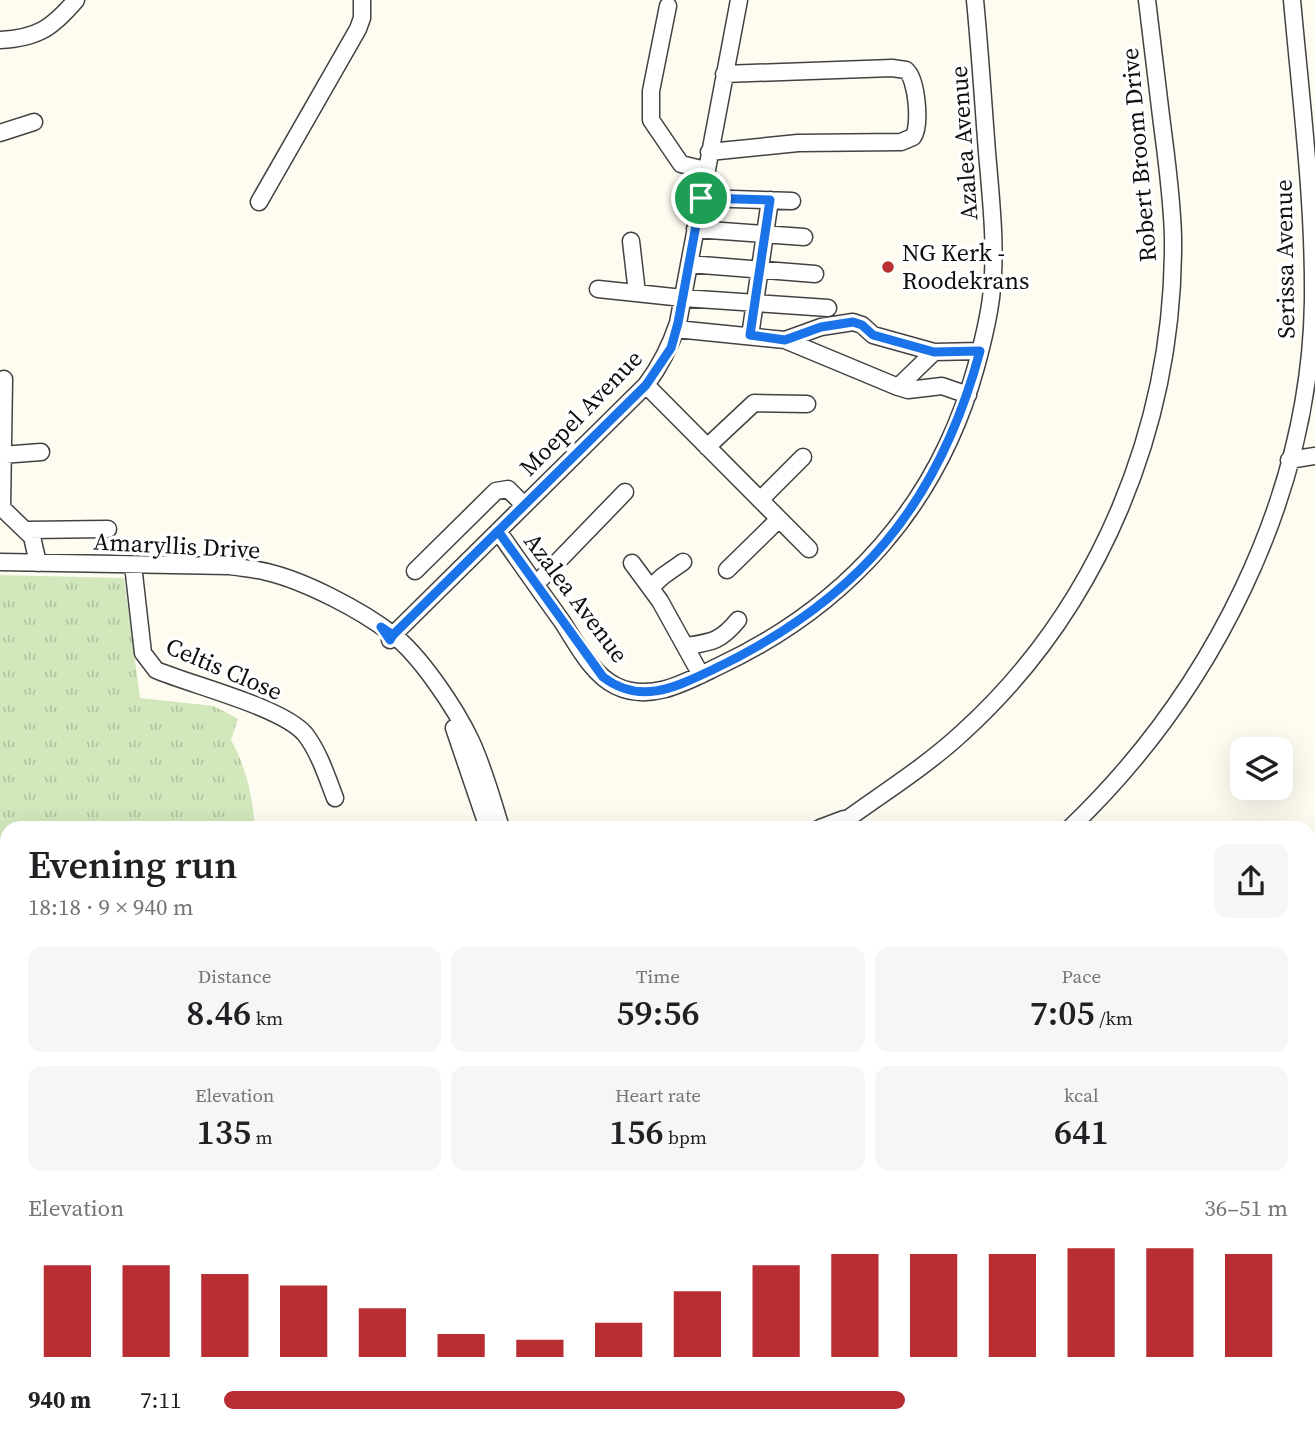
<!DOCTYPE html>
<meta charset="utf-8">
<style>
body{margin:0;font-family:"Source Serif 4",serif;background:#f6f6f6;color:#202124;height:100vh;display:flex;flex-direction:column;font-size:26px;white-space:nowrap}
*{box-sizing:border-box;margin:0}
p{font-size:23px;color:#757577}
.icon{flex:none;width:38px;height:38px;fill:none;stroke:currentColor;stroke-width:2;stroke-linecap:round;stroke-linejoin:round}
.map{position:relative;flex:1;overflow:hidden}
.details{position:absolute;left:0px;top:821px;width:1316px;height:621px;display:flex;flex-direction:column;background:#fff;border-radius:21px 21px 0 0;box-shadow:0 7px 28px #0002}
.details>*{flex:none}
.tools{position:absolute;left:1230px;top:737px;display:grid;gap:14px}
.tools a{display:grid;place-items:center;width:63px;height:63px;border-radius:14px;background:#fff;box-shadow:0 7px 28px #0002;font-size:35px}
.pin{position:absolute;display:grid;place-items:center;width:60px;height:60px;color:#fff;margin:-30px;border:4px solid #fff;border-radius:50%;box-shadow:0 2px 7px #0007}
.round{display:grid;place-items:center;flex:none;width:74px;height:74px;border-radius:14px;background:#f6f6f6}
.head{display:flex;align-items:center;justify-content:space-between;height:119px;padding:0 28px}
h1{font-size:38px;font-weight:600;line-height:52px}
.stats{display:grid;grid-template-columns:repeat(3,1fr);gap:10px;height:119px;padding:7px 28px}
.stats div{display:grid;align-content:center;border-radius:14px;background:#f6f6f6;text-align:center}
.stats b{font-size:35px;font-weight:600}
.stats small{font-size:19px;font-weight:400}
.stats p{font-size:19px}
.chart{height:196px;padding:14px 28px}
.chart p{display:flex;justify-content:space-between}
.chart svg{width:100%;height:126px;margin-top:7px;stroke:#b82e33;stroke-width:6}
ul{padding:0 28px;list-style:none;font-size:23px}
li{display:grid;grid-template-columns:112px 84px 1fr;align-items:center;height:52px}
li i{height:18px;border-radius:9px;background:#b82e33}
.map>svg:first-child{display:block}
.grass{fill:url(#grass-tufts)}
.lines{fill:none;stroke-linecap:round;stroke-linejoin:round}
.river{stroke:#b9ddf3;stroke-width:24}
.minor-casing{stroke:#424242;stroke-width:19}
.minor{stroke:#fff;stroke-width:16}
.route-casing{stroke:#fff;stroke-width:14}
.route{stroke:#1a73e8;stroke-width:9}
.poi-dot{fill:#b82e33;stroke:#fff;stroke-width:2.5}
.labels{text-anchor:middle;stroke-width:7;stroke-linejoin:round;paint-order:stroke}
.street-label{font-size:24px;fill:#0f0f0f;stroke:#fff}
.poi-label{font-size:24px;fill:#0f0f0f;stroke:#fff;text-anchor:start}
</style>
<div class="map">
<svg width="1315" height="1441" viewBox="0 0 1315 1441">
<defs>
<pattern id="grass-tufts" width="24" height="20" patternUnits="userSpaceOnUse" patternTransform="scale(1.75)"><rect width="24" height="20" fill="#d2e7bc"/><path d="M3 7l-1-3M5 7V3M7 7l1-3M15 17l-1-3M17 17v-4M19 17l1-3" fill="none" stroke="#b3c5a0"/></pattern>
</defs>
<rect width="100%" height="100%" fill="#fefcf1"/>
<!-- grass -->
<path class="grass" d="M0 575 124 578 140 698 214 706 238 719 231 740C246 767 253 797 255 828H7V887H0Z
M7 1138V1264L0 1254V1141Z
M7 1358V1435H143L141 1441H0V1362Z"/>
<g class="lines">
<!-- river -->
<path class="river" d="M0 912 7 911
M416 1435 417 1441"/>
<!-- minor casing -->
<g class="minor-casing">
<path id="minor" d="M668 6 651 91V120L681 164 705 170
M0 40C38 38 52 28 76 0
M0 133 34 122
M709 152 798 143 901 142 913 137C921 126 917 79 906 70L892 68 724 74
M701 198 792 201
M259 202 358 29 362 18V0
M695 229 804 237
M631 241 637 293
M689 264 815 274
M598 289 683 298 828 308
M676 329 785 340 898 387 908 390 942 386 968 395
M750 336 770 200
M785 340 821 327 853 322 862 325 873 335 934 352 980 351
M4 379 2 508 32 537 38 563
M646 385 809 549
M898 387 934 352
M707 447 754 403 807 404
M2 455 41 452
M1289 460 1315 456
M760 500 803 457
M27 530 108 529
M498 531C519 561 540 591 561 620 576 642 591 674 616 686 651 703 688 681 719 666 847 606 938 505 976 367 982 345 988 321 991 298 997 250 991 200 987 152 983 101 980 51 975 0
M0 562 230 566C242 568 255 569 267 572 305 581 361 610 392 634 420 655 456 709 471 741 484 769 492 799 501 828
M632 563 660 601 701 675
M133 565 143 653 156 670C191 685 282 707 305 734 319 752 327 777 335 798
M727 570 779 519
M415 571 496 491 508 489 524 505
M536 584 625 492
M651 587 663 576 683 562
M390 640 393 635 646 385C661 365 670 347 678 323L739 0
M687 646C712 642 721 641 738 620
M454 728 488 828
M820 828 844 819
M835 828C878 796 923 769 962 733 1101 607 1175 423 1173 237 1172 196 1166 156 1161 116 1156 77 1152 39 1147 0
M1070 828C1211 693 1310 499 1313 301 1314 201 1301 100 1292 0
M0 1089 7 1087
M231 1435 236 1441
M580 1435 581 1441
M156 1441 166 1435
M718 1441 724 1435
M1105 1441 1106 1435"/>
</g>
<!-- minor -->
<use href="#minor" class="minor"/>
</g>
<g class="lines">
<!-- route casing -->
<g class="route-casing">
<path id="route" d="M701 198 678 323 671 348 646 385 393 635 381 627 390 640 393 635 498 531 603 677C640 705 674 688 712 670 857 601 938 507 980 351L934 352 873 335 862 325 853 322 821 327 785 340 750 335 770 200 701 198"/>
</g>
<!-- route -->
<use href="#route" class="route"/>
</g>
<!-- markers -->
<circle class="poi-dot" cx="888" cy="267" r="7"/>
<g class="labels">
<!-- street labels -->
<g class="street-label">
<text transform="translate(964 143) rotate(-94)" y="8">Azalea Avenue</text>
<text transform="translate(1139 155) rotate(-95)" y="8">Robert Broom Drive</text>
<text transform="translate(1285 259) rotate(-91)" y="8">Serissa Avenue</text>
<text transform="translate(581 413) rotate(-46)" y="8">Moepel Avenue</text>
<text transform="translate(177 546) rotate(3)" y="8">Amaryllis Drive</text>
<text transform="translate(576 598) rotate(53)" y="8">Azalea Avenue</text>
<text transform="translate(224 669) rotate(23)" y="8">Celtis Close</text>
</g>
<!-- poi labels -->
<g class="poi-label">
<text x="902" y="261">NG Kerk -<tspan x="902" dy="28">Roodekrans</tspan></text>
</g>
</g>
</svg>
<div class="tools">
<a><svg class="icon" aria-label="layers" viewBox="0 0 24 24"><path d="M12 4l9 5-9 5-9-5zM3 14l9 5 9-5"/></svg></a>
</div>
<div class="pin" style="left:701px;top:198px;background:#1e9e55"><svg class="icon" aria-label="arrive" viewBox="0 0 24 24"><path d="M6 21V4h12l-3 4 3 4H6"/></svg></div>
<section class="details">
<div class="head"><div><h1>Evening run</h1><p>18:18 · 9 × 940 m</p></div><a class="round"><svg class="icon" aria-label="share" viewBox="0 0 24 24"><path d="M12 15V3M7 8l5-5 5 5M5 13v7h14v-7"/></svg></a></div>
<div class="stats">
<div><p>Distance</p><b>8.46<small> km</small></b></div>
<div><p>Time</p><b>59:56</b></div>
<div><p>Pace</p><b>7:05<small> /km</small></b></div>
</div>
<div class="stats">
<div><p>Elevation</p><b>135<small> m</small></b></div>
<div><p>Heart rate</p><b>156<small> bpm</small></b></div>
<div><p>kcal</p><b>641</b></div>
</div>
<div class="chart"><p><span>Elevation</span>36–51 m</p>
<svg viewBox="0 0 160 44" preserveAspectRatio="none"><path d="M5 44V12M15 44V12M25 44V15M35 44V19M45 44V27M55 44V36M65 44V38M75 44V32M85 44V21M95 44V12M105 44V8M115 44V8M125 44V8M135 44V6M145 44V6M155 44V8"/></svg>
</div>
<ul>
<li><b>940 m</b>7:11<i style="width:64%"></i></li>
</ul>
</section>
</div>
